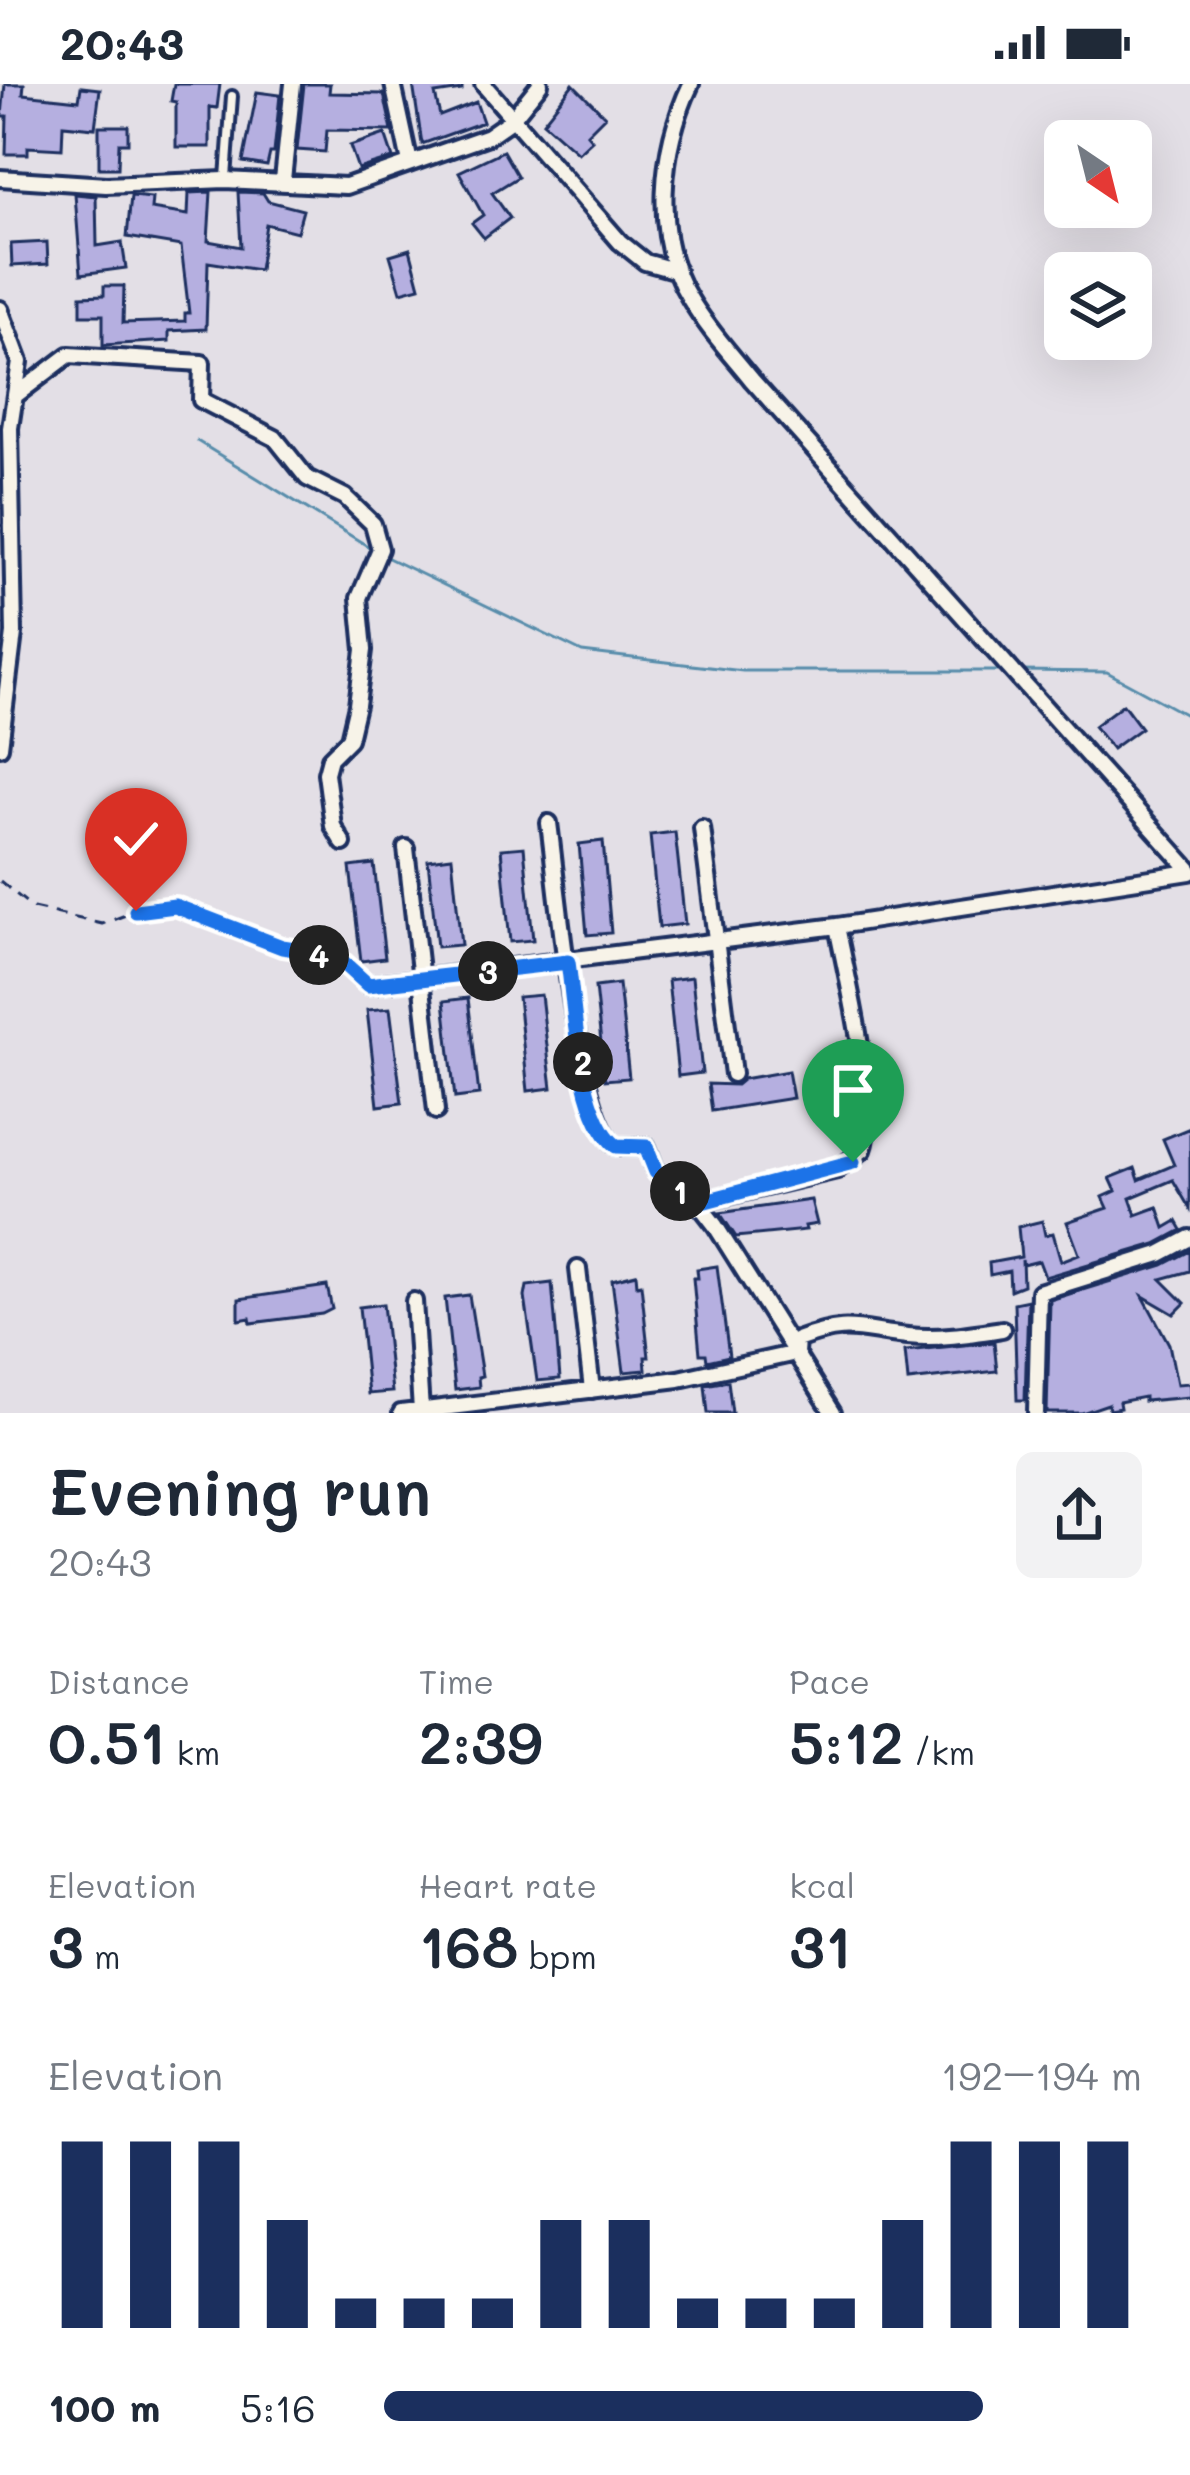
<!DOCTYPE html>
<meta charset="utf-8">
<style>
body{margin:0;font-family:Mali,sans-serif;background:#f2f2f3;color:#1f2937;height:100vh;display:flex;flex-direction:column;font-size:45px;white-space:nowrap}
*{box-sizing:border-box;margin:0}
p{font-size:39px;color:#747a83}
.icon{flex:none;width:66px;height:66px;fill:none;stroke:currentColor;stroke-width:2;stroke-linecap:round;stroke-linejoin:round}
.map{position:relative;height:1329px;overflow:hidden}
.drawer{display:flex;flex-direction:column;background:#fff;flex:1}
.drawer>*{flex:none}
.needle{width:78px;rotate:145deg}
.buttons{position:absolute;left:1044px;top:36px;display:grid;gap:24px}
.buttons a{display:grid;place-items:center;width:108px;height:108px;border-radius:18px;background:#fff;box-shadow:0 12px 48px #0002;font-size:60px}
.pin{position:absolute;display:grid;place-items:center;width:102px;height:102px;color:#fff;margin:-123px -51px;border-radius:50% 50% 50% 0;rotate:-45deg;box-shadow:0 0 12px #0007}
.pin .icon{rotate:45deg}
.km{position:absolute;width:60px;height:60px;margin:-30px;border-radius:50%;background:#222;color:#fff;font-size:33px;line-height:60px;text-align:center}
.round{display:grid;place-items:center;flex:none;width:126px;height:126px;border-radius:18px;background:#f2f2f3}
.summary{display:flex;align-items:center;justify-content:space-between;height:204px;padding:0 48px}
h1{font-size:66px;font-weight:600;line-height:90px}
.stats{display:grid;grid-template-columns:repeat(3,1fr);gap:18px;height:204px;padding:12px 48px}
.stats div{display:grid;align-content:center}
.stats b{font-size:60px;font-weight:600}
.stats small{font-size:33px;font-weight:400}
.stats p{font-size:33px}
.chart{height:336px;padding:24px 48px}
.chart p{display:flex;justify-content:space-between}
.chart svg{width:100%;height:216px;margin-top:12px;stroke:#1b2f5e;stroke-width:6}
ul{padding:0 48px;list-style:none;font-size:39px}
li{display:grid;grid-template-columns:192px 144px 1fr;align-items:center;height:90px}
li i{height:30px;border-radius:15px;background:#1b2f5e}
.status{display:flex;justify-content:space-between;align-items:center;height:84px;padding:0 60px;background:#fff;direction:ltr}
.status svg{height:33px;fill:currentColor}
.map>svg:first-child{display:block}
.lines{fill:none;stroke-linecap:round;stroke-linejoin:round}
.stream{stroke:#588dab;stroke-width:3}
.building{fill:#b5afe0;stroke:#1b2f5e;stroke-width:3}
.lane-casing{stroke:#1b2f5e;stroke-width:16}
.street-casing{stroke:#1b2f5e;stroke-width:22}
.path{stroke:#1b2f5e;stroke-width:3;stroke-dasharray:12 9;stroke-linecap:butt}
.lane{stroke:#f7f3e8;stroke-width:8}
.street{stroke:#f7f3e8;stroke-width:14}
.route-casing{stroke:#fff;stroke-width:24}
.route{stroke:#1a73e8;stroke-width:15}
</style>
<div class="status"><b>20:43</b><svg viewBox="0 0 49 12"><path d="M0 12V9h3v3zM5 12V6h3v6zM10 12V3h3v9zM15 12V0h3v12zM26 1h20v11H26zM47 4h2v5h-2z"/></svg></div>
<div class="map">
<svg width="1190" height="1329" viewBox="0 0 1190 1329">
<rect width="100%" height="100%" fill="#e3dfe6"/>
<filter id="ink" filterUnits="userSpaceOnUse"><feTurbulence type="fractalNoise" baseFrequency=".00833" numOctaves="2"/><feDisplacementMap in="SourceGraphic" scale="24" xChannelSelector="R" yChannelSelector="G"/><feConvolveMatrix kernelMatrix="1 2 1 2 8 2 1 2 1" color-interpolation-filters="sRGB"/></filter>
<g filter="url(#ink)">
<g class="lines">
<!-- stream -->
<path class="stream" d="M197 357 374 466
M382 471 582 568 743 587H1003
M1019 587 1107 588 1190 633"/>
</g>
<!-- building -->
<path class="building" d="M5 0H24L23 10 79 16 81 3 100 5 95 44 63 41 62 65 28 63V70H6L7 32H2Z
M174 0H220L217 24 210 23V63H176V18L171 17Z
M304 0H330L329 9 384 10 392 47 327 46 325 68 297 66Z
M413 0H462V6L435 10 440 32 476 18 483 38 422 60Z
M573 0 605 32 587 50 592 56 578 69 543 38Z
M257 8 280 11 274 69H270L267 82 243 78Z
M99 42H128V59H119L118 84H99Z
M385 50 393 74 358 85 350 62Z
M503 67 518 93 492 109 510 134 484 154 472 139 483 131 459 88Z
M211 108 208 157 241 163 238 108 263 109 268 117 303 126 297 148 266 140 259 186 208 178 206 245 169 247V257L103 261V231H81V212L104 211V202H124L123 239 185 237V229H189L181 162 127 153 131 112 152 114 151 125 188 131 189 109Z
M75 110 96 112 97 162 122 158 126 184 81 190Z
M47 158 48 180 12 182 11 160Z
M410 165 420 203 401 208 390 171Z
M1123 620 1141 644 1112 665 1094 642Z
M675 748 685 840 659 843 650 751Z
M603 757 611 849 587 851 579 760Z
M524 763 533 856 510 858 501 765Z
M452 773 461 861 437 863 428 776Z
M374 780 385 874 361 877 350 783Z
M692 893 702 989 678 992 668 896Z
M619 900 629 994 605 996 595 903Z
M541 911 552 1004 528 1007 518 913Z
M468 914 479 1011 455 1014 444 917Z
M390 924 402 1019 378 1022 367 926Z
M788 987 793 1014 712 1027 708 1000 736 1001 743 995Z
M1190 1044V1125L1173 1096 1130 1114 1136 1131 1158 1123 1165 1144 1177 1137 1182 1146 1156 1160 1045 1193 1039 1177 1023 1181 1022 1176 1023 1201 1010 1206 1009 1187 990 1191 989 1179 1021 1173 1018 1143 1042 1137 1045 1151 1053 1149 1061 1177 1079 1170 1067 1138 1108 1124 1103 1113 1116 1107 1110 1094 1135 1084 1139 1096 1174 1081 1163 1055Z
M811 1116 817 1140 805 1142 806 1146 736 1153 720 1129Z
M1190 1167V1187L1161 1195 1185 1219 1174 1230 1143 1212 1169 1260 1177 1300 1190 1299V1313L1144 1317V1313L1119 1318 1120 1324 1109 1326 1108 1320 1082 1329H1047L1050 1216 1163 1181Z
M717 1182 729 1272 707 1277 706 1270H700L693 1194H698L697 1185Z
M636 1190 637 1201 641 1200 649 1273H645L646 1286 624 1288 612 1196Z
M552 1199 560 1295 537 1297 525 1213 527 1202Z
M327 1202 332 1225 322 1230 251 1239 250 1234 239 1236V1215Z
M469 1211 482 1292 478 1293 479 1303 455 1306 445 1214Z
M1028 1216 1025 1316H1017L1014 1219Z
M383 1220 392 1308 368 1310 359 1223Z
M994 1258 997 1287 908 1297 905 1267Z
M728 1297 732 1329H708L705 1301Z"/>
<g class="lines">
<!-- lane casing -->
<g class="lane-casing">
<path id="lane" d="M226 94 232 12"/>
</g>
<!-- street casing -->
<g class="street-casing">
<path id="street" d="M393 0 410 79
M483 0 620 158 645 178 677 187
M691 0C661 63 651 153 690 215 707 244 731 270 752 296L1190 786
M0 94 106 101 225 96 346 102 488 52 511 36 540 0
M283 96 293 0
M0 225 20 278 10 344 14 549 0 663
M15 312 69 271 202 279 201 316 275 354 307 394 345 413 373 440 380 465 359 514 364 566 357 621 349 655 330 674 326 689 333 742 343 759
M549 739C557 797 576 1032 616 1062L647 1063 656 1087 698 1119 715 1141 833 1329
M702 744 733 990
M406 764 436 1027
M368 901 837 842 1190 788
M698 1119 837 1086 863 1066C879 1026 846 889 837 842
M578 1185 592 1306
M414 1217 421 1327
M401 1329 679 1295 796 1269 797 1256C850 1236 857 1247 908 1252 940 1255 970 1250 1002 1245
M1036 1329 1039 1208 1160 1170 1190 1154"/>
</g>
<!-- path -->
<path class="path" d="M0 797 33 824 102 840 136 827 175 822 282 863 335 870 358 891"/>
<!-- lane -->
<use href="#lane" class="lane"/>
<!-- street -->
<use href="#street" class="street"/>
</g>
</g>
<g class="lines" filter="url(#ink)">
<!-- route casing -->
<g class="route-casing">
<path id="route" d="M136 827 175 822 282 863 335 871 368 901 568 878C575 925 578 1031 616 1062L646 1063 656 1088 698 1119 853 1078"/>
</g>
<!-- route -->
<use href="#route" class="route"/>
</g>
</svg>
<div class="buttons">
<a><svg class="needle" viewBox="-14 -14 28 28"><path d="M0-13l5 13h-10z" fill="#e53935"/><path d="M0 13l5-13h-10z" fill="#747a83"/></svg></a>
<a><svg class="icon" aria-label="layers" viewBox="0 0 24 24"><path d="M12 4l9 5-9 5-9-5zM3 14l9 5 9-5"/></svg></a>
</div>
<div class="pin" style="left:853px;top:1078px;background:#1e9e55"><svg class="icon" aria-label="arrive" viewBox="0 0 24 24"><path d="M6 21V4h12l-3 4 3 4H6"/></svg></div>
<div class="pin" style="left:136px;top:827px;background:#d93025"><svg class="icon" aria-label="check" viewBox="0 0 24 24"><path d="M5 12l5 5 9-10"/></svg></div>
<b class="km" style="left:680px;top:1107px">1</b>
<b class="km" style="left:583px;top:978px">2</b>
<b class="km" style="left:488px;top:887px">3</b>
<b class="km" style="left:319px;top:871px">4</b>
</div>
<section class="drawer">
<div class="summary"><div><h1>Evening run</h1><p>20:43</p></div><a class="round"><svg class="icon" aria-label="share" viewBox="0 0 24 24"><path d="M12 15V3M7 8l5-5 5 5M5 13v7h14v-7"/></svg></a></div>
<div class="stats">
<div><p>Distance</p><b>0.51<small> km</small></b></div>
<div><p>Time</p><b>2:39</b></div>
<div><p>Pace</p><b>5:12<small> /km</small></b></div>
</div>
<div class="stats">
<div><p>Elevation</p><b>3<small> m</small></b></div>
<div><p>Heart rate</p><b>168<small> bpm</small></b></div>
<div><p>kcal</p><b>31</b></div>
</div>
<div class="chart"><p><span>Elevation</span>192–194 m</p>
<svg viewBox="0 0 160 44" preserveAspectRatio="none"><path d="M5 44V6M15 44V6M25 44V6M35 44V22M45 44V38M55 44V38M65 44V38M75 44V22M85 44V22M95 44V38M105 44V38M115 44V38M125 44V22M135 44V6M145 44V6M155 44V6"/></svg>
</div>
<ul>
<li><b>100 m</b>5:16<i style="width:79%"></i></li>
</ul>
</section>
